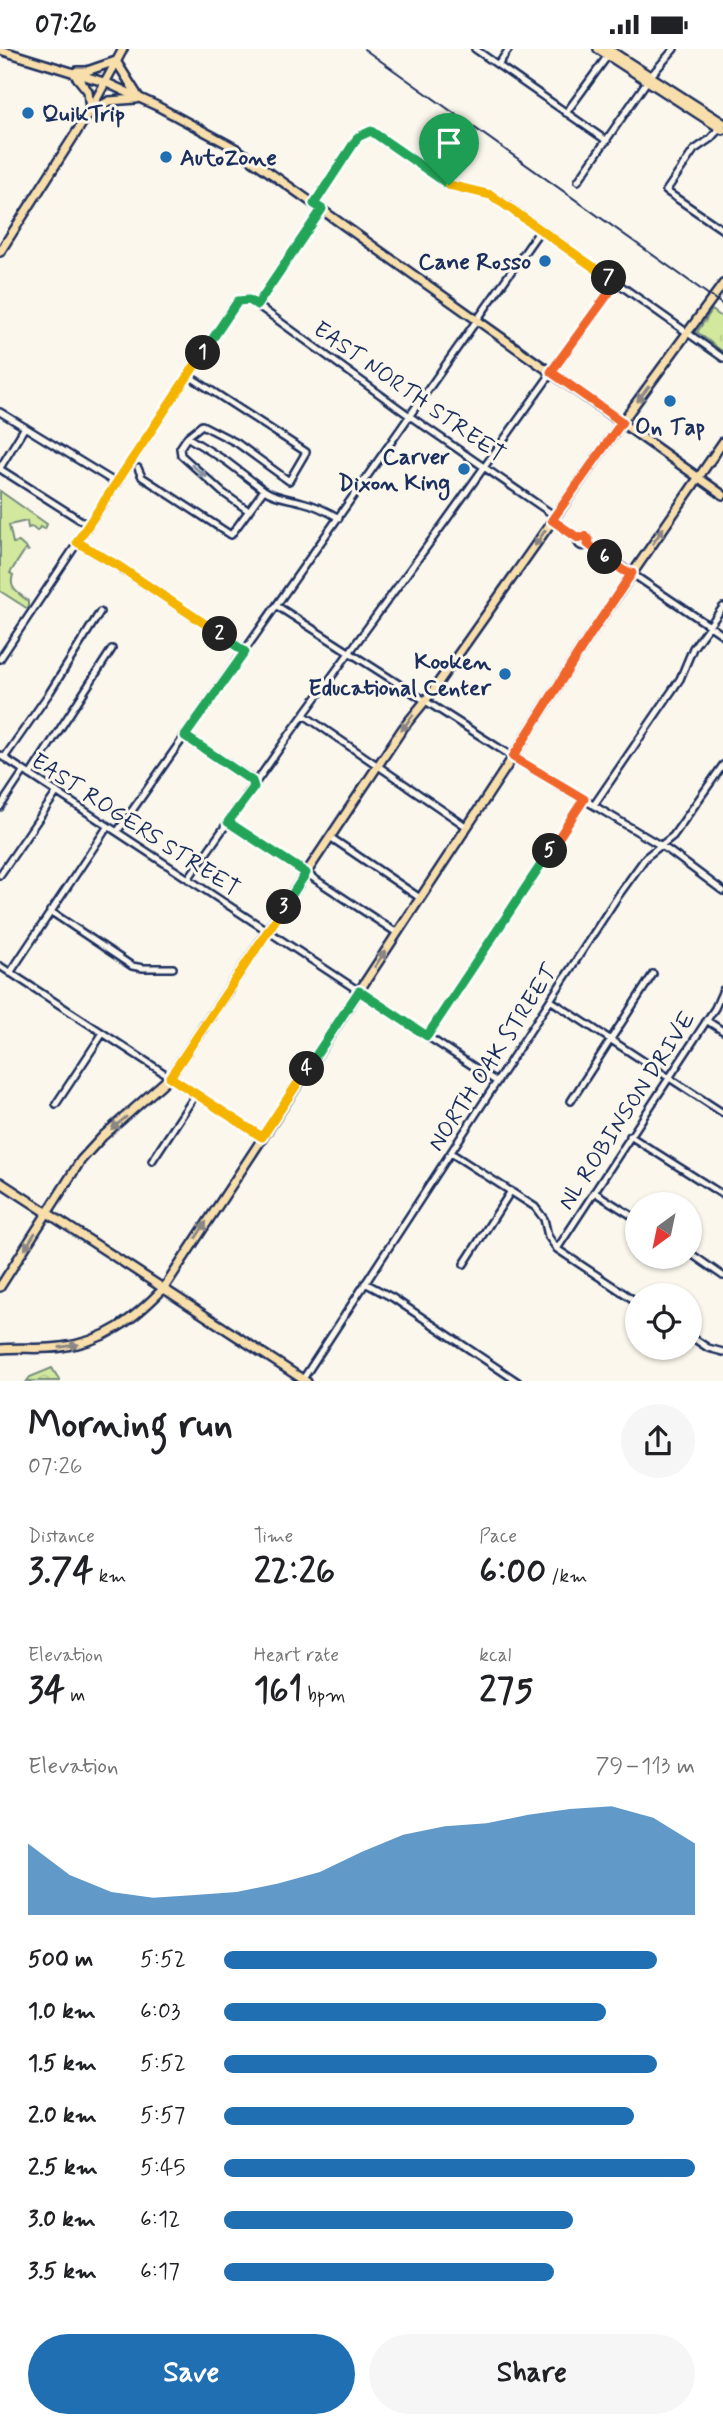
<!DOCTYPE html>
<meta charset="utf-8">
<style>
body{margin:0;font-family:Mynerve,sans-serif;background:#f6f6f6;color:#202124;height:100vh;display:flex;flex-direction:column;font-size:26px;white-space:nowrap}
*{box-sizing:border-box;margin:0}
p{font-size:23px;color:#757577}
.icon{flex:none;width:38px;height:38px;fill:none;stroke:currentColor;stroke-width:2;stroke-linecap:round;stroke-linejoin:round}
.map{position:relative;height:1332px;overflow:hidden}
.drawer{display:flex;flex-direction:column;background:#fff;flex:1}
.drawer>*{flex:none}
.needle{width:46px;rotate:213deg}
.tools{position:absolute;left:625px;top:1143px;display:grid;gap:14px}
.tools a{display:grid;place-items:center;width:77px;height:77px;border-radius:50%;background:#fff;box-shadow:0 2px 5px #0004;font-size:35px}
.pin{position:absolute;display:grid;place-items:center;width:60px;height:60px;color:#fff;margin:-72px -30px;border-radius:50% 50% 50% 0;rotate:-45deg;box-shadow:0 0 7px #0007}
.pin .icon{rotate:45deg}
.km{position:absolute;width:35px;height:35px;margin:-18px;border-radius:50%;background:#222;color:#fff;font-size:19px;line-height:35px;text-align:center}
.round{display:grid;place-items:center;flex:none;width:74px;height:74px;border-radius:37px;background:#f6f6f6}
.headline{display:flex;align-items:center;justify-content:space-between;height:119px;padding:0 28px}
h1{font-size:38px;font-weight:700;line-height:52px}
.metrics{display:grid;grid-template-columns:repeat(3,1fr);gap:10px;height:119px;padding:7px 28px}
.metrics div{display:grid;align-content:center}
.metrics b{font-size:35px;font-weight:700}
.metrics small{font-size:19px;font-weight:400}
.metrics p{font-size:19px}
.chart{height:196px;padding:14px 28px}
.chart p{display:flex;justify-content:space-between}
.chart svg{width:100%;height:126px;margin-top:7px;fill:#1f6fb2;opacity:.7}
.action{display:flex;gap:14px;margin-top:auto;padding:14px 28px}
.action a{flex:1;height:80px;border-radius:42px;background:#1f6fb2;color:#fff;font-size:28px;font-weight:700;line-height:80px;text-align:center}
.action a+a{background:#f6f6f6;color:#202124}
ul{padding:0 28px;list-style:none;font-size:23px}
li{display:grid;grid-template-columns:112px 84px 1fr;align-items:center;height:52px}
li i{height:18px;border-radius:9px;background:#1f6fb2}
.status{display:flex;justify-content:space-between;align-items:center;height:49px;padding:0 35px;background:#fff;direction:ltr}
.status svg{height:19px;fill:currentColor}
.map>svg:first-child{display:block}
.grass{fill:#d1e89d;stroke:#768c7e;stroke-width:2}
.forest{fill:url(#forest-crowns);stroke:#768c7e;stroke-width:2}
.park{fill:url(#park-tufts);stroke:#768c7e;stroke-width:2}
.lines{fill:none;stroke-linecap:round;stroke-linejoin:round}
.minor-casing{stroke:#1b2f5e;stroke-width:10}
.major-casing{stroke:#1b2f5e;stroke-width:12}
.minor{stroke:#fbf7ec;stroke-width:5}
.major{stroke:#f8deab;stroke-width:7}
.rail{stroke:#1b2f5e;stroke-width:2}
.oneway{fill:#8a8684}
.oneway2{fill:#8b93a5}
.split-1-casing{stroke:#fff;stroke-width:14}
.split-2-casing{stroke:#fff;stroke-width:14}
.split-3-casing{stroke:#fff;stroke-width:14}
.split-4-casing{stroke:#fff;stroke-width:14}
.split-5-casing{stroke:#fff;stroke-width:14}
.split-6-casing{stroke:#fff;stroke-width:14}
.split-7-casing{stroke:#fff;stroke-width:14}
.split-8-casing{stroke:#fff;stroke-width:14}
.split-1{stroke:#22a559;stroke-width:9}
.split-2{stroke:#f5b400;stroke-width:9}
.split-3{stroke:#22a559;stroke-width:9}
.split-4{stroke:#f5b400;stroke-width:9}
.split-5{stroke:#22a559;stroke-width:9}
.split-6{stroke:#f0652b;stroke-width:9}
.split-7{stroke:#f0652b;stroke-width:9}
.split-8{stroke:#f5b400;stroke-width:9}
.poi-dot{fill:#1f6fb2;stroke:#fbf7ec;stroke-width:2.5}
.labels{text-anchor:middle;stroke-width:6;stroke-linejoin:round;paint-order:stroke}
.poi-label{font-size:23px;font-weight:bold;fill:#1b2f5e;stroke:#fbf7ec;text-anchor:end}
.street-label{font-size:23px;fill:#1b2f5e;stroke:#fbf7ec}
</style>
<div class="status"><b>07:26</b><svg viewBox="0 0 49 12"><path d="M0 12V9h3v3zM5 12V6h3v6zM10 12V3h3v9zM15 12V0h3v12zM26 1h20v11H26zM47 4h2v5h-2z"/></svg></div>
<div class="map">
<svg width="723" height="1333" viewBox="0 0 723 1333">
<defs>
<pattern id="forest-crowns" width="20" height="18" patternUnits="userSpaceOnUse" patternTransform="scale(1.75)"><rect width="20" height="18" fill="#d1e89d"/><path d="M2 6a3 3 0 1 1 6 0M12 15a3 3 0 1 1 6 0" fill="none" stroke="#b3c78a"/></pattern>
<pattern id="park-tufts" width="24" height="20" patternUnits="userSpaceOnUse" patternTransform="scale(1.75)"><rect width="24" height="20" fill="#d1e89d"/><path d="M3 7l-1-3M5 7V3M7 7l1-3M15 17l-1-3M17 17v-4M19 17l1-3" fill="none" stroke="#b3c78a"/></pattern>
</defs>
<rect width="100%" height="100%" fill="#fbf7ec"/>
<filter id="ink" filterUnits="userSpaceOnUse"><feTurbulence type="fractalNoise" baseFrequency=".0143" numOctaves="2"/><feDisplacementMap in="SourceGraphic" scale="14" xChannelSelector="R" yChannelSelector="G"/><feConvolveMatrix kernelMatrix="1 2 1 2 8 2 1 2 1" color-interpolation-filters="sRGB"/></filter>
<g filter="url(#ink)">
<!-- grass -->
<path class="grass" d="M0 442 47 475 45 480 40 478 37 482 32 478 28 479 27 472 9 476 13 494 19 493 29 502 25 501 10 524 13 526C8 540 19 544 28 552V560L0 542Z"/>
<!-- forest -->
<path class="forest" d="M52 1319 60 1332H27L30 1328Z"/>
<!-- park -->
<path class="park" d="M712 261 723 269V303L697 283Z"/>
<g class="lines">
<!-- minor casing -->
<g class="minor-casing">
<path id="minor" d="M475 0 607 92
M498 16 509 0
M566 64 609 5
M721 78 710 90 694 101 666 142 723 181
M578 132 650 28 674 0
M314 155 358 88 371 82 449 136 491 146 507 156 723 309
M257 256 322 160
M189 327 306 403 289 432 237 394 202 376 188 387 180 399 181 406 222 443 249 462
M0 363 116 434
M187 388 226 412 264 441
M0 419 25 378
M138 419 142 428 231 486 264 441C276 449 288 449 302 453 315 456 327 462 339 469
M0 420 88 476
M552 471 578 489
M577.5 492a5.5 5.5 0 1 1 11 0a5.5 5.5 0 1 1-11 0Z
M77 493 119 518 245 602
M588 495 723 586
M277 557 513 708 668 801 723 842
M0 610 174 349 234 256C242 248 248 250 257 256L411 368 555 467
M304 666 467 778
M185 687 251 730 254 738
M0 706 497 1033
M4 709 50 643 100 563
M30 726 112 600
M594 756 680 630 693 599 723 558
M0 758 24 722
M228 773 397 884
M117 783 541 180
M330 788 420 849
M0 826 57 743
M188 830 294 679 447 470 616 234
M50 862 132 917 143 919H173
M0 917 262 1088
M10 924 108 777
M550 951 723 1064
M706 971 723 982
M427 987 584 750
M571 1052 653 925
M56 1055 103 984
M630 1087 723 1146
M451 1104 535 1158 544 1170 548 1187 557 1200 637 1253
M152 1112 196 1045
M594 1143 637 1170
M557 1200 715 959 723 941
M690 1204 723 1227
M464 1215 511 1142
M365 1234 393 1249 518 1333
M690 1287 708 1299 723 1303
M303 1330 618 847 646 808 673 787 723 716"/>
</g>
<!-- major casing -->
<g class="major-casing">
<path id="major" d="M598 0 723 81
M608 0 723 74
M0 1 107 34 157 57 235 99 723 446
M116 12 138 47
M77 22H87L116 12
M75 26 88 42 90 61
M91 62 109 52 136 50
M0 203 90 62 123 0
M0 1133 307 1333
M0 1238 81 1111 103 1087 170 1028 403 679 426 651 622 373 723 235
M0 1300C20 1298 41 1301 61 1298 105 1293 134 1270 164 1239L513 708 590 586 723 393"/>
</g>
<!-- minor -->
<use href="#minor" class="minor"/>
<!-- major -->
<use href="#major" class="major"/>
<!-- rail -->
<path class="rail" d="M364 0 723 256"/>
</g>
<!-- one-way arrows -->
<defs><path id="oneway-solid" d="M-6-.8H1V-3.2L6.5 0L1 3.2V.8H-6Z" transform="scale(1.75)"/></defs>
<g class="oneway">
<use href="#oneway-solid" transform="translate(643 345) rotate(127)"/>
<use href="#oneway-solid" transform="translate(658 487) rotate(-56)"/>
<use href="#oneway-solid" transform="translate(540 489) rotate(124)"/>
<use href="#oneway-solid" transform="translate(407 674) rotate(127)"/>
<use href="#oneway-solid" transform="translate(380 910) rotate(-56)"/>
<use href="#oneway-solid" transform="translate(119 1074) rotate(140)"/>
<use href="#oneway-solid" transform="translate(201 1181) rotate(-57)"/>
<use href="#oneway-solid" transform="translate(30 1192) rotate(122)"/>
<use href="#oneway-solid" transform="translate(69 1297) rotate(-9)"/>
</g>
<use class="oneway2" href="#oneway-solid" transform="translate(199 422) rotate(40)"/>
</g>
<g class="lines" filter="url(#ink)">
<!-- split-1 casing -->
<g class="split-1-casing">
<path id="split-1" d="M203 304 238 252 249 251 257 256 322 160 314 155 358 88 371 82 449 136"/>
</g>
<!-- split-2 casing -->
<g class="split-2-casing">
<path id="split-2" d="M203 304 77 493 120 518 220 585"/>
</g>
<!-- split-3 casing -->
<g class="split-3-casing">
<path id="split-3" d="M220 585 245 603 185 687 252 732 254 738 228 773 306 824 284 858"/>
</g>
<!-- split-4 casing -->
<g class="split-4-casing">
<path id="split-4" d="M284 858 170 1028 262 1088 307 1020"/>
</g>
<!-- split-5 casing -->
<g class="split-5-casing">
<path id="split-5" d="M307 1020 359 942 427 987 550 802"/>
</g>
<!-- split-6 casing -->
<g class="split-6-casing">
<path id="split-6" d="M550 802 584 750 513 708 590 586 632 524 624 522 605 508"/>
</g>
<!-- split-7 casing -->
<g class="split-7-casing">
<path id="split-7" d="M605 508 588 495 589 491 585 487 578 489 552 471 622 373 551 323 616 234 609 229"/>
</g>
<!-- split-8 casing -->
<g class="split-8-casing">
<path id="split-8" d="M449 136 491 146 609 229"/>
</g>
<!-- split-1 -->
<use href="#split-1" class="split-1"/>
<!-- split-2 -->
<use href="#split-2" class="split-2"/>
<!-- split-3 -->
<use href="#split-3" class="split-3"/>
<!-- split-4 -->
<use href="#split-4" class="split-4"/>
<!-- split-5 -->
<use href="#split-5" class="split-5"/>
<!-- split-6 -->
<use href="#split-6" class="split-6"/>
<!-- split-7 -->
<use href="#split-7" class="split-7"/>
<!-- split-8 -->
<use href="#split-8" class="split-8"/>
</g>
<!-- markers -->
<g class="poi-dot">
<circle cx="28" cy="64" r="7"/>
<circle cx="166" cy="108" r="7"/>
<circle cx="545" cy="212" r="7"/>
<circle cx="670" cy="352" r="7"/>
<circle cx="464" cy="420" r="7"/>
<circle cx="505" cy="625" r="7"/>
</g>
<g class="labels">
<!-- poi labels -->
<g class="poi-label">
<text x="42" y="72" text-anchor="start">QuikTrip</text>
<text x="180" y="116" text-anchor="start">AutoZone</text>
<text x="531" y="220">Cane Rosso</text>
<text x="670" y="385" text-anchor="middle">On Tap</text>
<text x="450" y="415">Carver<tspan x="450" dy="26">Dixon King</tspan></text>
<text x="491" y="620">Kooken<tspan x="491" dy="26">Educational Center</tspan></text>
</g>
<!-- street labels -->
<g class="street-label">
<text transform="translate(410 342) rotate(35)" y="8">EAST NORTH STREET</text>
<text transform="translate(136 775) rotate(33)" y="8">EAST ROGERS STREET</text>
<text transform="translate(492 1008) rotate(-57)" y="8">NORTH OAK STREET</text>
<text transform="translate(626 1061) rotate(-57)" y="8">NL ROBINSON DRIVE</text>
</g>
</g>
</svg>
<div class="tools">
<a><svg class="needle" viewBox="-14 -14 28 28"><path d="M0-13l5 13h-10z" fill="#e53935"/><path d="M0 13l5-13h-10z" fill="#757577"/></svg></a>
<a><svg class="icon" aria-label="locate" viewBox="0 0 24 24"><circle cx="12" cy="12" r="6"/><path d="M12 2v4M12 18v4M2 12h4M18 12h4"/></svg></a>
</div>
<div class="pin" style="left:449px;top:136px;background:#1e9e55"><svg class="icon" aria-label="arrive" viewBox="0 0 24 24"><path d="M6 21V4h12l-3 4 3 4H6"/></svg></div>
<b class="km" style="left:203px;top:304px">1</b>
<b class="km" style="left:220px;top:585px">2</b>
<b class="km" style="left:284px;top:858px">3</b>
<b class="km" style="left:307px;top:1020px">4</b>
<b class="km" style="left:550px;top:802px">5</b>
<b class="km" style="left:605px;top:508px">6</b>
<b class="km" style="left:609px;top:229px">7</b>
</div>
<section class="drawer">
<div class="headline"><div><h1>Morning run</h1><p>07:26</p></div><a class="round"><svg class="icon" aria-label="share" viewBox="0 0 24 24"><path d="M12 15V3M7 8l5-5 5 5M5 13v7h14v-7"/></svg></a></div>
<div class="metrics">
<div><p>Distance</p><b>3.74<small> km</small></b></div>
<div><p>Time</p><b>22:26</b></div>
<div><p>Pace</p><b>6:00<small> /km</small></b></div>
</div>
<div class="metrics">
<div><p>Elevation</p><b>34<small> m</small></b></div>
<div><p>Heart rate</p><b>161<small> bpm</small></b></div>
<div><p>kcal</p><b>275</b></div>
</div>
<div class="chart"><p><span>Elevation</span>79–113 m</p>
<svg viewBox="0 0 160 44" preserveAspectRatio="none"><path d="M0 44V19L10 30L20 36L30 38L40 37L50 36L60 33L70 29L80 22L90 16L100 13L110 12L120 9L130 7L140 6L150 10L160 19V44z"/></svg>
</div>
<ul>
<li><b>500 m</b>5:52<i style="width:92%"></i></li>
<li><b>1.0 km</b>6:03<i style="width:81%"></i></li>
<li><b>1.5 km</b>5:52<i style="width:92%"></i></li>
<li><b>2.0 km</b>5:57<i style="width:87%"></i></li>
<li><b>2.5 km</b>5:45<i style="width:100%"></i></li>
<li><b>3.0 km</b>6:12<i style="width:74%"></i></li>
<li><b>3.5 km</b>6:17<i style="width:70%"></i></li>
</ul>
<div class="action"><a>Save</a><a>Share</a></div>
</section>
